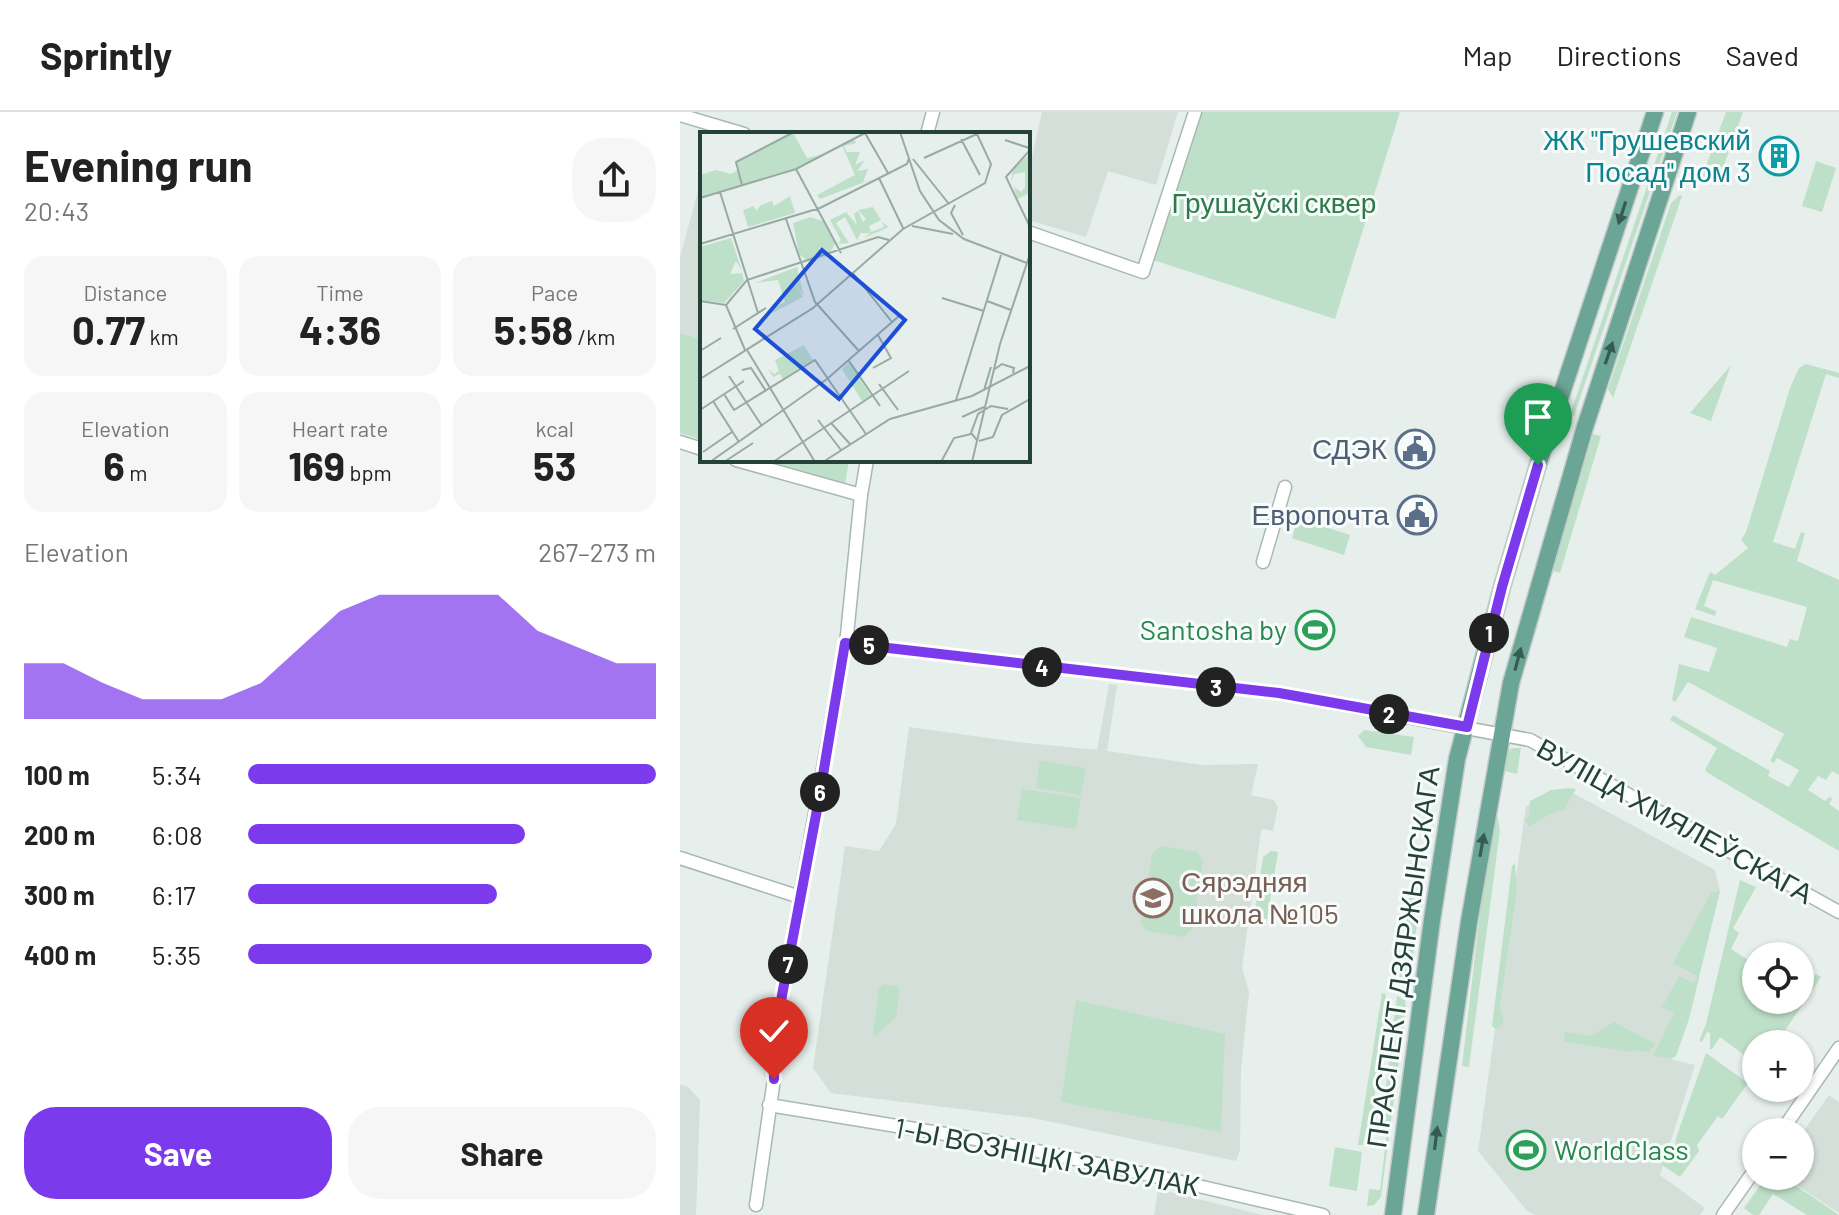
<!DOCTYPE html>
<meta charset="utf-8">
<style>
body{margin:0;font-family:Barlow,sans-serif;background:#f6f6f6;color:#222;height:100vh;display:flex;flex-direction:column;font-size:30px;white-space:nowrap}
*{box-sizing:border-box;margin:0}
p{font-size:26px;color:#767676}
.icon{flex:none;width:44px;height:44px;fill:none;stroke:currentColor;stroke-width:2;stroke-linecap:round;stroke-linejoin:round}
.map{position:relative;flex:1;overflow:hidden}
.drawer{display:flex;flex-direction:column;background:#fff;width:680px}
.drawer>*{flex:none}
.controls{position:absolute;left:1062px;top:830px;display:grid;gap:16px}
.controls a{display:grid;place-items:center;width:72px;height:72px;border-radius:50%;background:#fff;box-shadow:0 2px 6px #0004;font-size:40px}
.pin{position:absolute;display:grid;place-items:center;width:68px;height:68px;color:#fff;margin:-82px -34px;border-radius:50% 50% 50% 0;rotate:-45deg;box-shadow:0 0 8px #0007}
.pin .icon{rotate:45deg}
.km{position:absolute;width:40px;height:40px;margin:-20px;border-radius:50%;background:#222;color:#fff;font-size:22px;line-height:40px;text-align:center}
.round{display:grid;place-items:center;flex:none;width:84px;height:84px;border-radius:32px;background:#f6f6f6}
.head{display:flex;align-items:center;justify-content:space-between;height:136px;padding:0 24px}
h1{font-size:44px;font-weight:700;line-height:60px}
.metrics{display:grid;grid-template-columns:repeat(3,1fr);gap:12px;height:136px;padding:8px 24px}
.metrics div{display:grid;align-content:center;border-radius:20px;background:#f6f6f6;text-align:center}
.metrics b{font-size:40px;font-weight:700}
.metrics small{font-size:22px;font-weight:400}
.metrics p{font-size:22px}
.chart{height:224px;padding:16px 24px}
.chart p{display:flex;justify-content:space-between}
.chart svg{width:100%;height:144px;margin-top:8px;fill:#7c3aed;opacity:.7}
.primary-button{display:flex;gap:16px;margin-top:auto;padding:16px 24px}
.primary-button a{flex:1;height:92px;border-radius:32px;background:#7c3aed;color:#fff;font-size:32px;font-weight:700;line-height:92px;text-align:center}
.primary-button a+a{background:#f6f6f6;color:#222}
ul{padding:0 24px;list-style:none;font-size:26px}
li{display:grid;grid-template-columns:128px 96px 1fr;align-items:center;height:60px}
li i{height:20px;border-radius:10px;background:#7c3aed}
header{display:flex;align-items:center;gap:48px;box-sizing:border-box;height:112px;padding:0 40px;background:#fff;border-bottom:2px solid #e0e0e0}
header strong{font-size:38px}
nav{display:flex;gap:44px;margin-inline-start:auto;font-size:28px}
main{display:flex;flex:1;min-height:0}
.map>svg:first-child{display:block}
.built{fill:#d4dfda}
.green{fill:#bfe0c8}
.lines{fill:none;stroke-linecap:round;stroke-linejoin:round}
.minor-casing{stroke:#a8b8b2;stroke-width:15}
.major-casing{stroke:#c2cac8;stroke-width:19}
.minor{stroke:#fff;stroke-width:12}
.major{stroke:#6aa596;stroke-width:16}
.oneway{fill:#365b51}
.route-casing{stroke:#fff;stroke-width:16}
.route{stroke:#7c3aed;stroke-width:10}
.labels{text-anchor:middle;stroke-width:6;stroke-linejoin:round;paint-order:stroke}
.culture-label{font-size:28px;fill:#0d838f;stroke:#f7fbf9;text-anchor:end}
.park-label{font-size:28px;fill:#2d7a4b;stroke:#f7fbf9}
.service-label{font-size:28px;fill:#4e5e75;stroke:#f7fbf9;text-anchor:end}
.leisure-label{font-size:28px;fill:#27864d;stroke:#f7fbf9;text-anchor:end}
.street-label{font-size:28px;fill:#24423a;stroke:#f7fbf9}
.education-label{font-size:28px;fill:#785e54;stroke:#f7fbf9;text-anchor:start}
.inset-road{fill:none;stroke:#98aaa4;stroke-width:2}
.view{fill:#1d4ed8;fill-opacity:0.15;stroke:#1d4ed8;stroke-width:4}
.inset-edge{fill:none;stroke:#24423a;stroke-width:4}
</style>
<header>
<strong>Sprintly</strong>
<nav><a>Map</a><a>Directions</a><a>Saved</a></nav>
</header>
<main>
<section class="drawer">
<div class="head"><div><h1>Evening run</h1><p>20:43</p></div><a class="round"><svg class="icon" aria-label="share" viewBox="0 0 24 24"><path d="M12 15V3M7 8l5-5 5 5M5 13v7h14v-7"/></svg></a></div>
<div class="metrics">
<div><p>Distance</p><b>0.77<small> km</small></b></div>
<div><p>Time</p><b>4:36</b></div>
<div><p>Pace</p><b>5:58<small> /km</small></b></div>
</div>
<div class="metrics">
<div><p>Elevation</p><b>6<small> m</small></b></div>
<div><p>Heart rate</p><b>169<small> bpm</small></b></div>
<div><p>kcal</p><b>53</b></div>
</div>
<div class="chart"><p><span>Elevation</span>267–273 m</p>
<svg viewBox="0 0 160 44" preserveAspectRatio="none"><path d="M0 44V27L10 27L20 33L30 38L40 38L50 38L60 33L70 22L80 11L90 6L100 6L110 6L120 6L130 17L140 22L150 27L160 27V44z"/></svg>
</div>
<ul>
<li><b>100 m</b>5:34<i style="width:100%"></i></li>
<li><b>200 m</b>6:08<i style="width:68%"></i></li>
<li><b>300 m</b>6:17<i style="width:61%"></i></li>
<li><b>400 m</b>5:35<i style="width:99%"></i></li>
</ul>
<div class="primary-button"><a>Save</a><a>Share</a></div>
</section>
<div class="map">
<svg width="1159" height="1103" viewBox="0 0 1159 1103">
<rect width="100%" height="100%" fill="#e6efeb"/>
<!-- built -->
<path class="built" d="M362 0H498L476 73 428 59 406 125 348 108V63Z
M22 64V227L0 221V145Z
M429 572 437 573 427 639 522 653 578 652 571 683 594 688 598 695 593 719 583 717 581 720 562 855 569 880 561 958 560 1038 556 1049 353 1006 151 981 133 956 165 734 199 739 216 712 229 615 337 630 417 638Z
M891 680 1035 758 1040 779 1018 864 977 944 1015 953 980 1063 1025 1096 1020 1103H856L847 1099 798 1039 846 694Z
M0 973 7 974 20 988 16 1103H0Z
M1149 983 1159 990V1101L1103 1064H1120V1024Z
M478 1077 582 1103H474Z"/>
<!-- green -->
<path class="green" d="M522 0H720L655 207 473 148Z
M992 0H997L894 304 890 303Z
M1046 0H1063L1040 64 1045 68V74L1022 65Z
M1136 49 1156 56 1142 100 1122 94Z
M1000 83 1002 84 933 286 928 277 991 91Z
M0 221 22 227V328L0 321Z
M1126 252 1159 261V266L1146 262 1093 430 1115 437 1121 420 1125 421 1117 449 1159 468V663L1152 659 1146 668 1138 664 1128 678 1145 689 1149 685 1153 686 1149 692 1159 699V739L1028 661 1025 658 1037 636 990 608 993 603 1090 659 1088 664 1109 675 1119 658 1097 646 1094 651 1090 649 1104 622 1008 570 995 590 992 588 999 552 1029 560 1037 536 1004 525 1011 505 1107 535 1110 527 1118 529 1127 495 1033 468 1024 494 1036 499 1035 504 1015 497 1030 460 1035 463 1068 436 1061 428 1066 420 1110 276 1119 256Z
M1051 253 1031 309 1010 301Z
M913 322 921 324 880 461 872 459Z
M86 348H169L165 373Z
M618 406 670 423 664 443 612 426Z
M684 618 734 625 731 643 686 635 678 624Z
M832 636H841L837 662 825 659 817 702 820 718 789 955 782 954 803 776 825 642Z
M360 648 406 656 401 683 356 676Z
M890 676 896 677 884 698 868 703 849 715 845 707 849 704 850 689 871 678Z
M342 677 401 686 396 717 337 708Z
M481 734 517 740 523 749 512 817 504 825 466 819 461 811 472 742Z
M591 739 598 740 587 807 574 805 583 745Z
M835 751 837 778 820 894 824 910 816 917 812 914 832 754Z
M1060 768 1076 775 1053 816 1059 821 1051 837 1076 853V888H1120V866L1128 871 1136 862 1141 865 1096 932H1076V952L1040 925 1032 937H1030V921L1027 920 1022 930 1019 929 1026 912Z
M731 769 742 771 731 859 724 868H719Z
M1040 779 1009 907 996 944 991 947 973 944 994 901 982 895 999 864 1013 871 1017 864 993 851 1031 781Z
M203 872 217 874 220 878 216 905 195 925 193 921 199 876Z
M702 881 706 882 692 1006 686 1018 683 1033H678Z
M717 884 725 888 726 896 701 1085 694 1093 687 1094 689 1077 700 1078 707 1020 702 1006Z
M396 888 545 922 541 1020 381 990Z
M934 910 976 932 968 940 953 938 952 940 884 930 885 920 911 924Z
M1026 941 1068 971 1042 1007 1038 1004 1017 1033 1019 1039 1000 1065 954 1034 957 1031 994 1044 996 1026Z
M655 1035 682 1040 677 1079 649 1074Z
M1087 1064H1102L1159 1103H1127L1093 1082 1079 1103H1073L1064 1096Z"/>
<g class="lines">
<!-- minor casing -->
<g class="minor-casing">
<path id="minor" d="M0 3 64 22
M247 22 253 0
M348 120 463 160 515 0
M0 330 22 337
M56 348 181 383
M583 450 605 375
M165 531 599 581 850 628 1159 800
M0 746 120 785
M89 993 320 1031 497 1069 643 1103
M1101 1020 1159 936
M76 1093 94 967 92 941 167 523 181 383 187 348
M1043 1103 1076 1056"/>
</g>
<!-- major casing -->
<g class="major-casing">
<path id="major" d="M713 1103 752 808 777 647 822 475 858 353 975 0
M746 1103 789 810 831 571 905 315 1008 0"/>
</g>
<!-- minor -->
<use href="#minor" class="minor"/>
<!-- major -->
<use href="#major" class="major"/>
</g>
<!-- one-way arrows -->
<defs><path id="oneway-solid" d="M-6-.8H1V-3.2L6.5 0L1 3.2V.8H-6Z" transform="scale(2)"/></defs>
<g class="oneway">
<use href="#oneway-solid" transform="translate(942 101) rotate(108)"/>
<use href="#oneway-solid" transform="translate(929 241) rotate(-71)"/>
<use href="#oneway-solid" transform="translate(838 547) rotate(-75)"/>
<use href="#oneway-solid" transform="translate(802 733) rotate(-80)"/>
<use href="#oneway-solid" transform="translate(756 1026) rotate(-83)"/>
</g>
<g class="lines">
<!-- route casing -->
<g class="route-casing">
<path id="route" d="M94 967 93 931 139 687 165 531 599 581 787 615 822 475 858 353"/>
</g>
<!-- route -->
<use href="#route" class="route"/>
</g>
<!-- icons -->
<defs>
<g id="building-ring" transform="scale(2)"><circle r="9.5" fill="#f7fbf9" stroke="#0f9aa8" stroke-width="1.5"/><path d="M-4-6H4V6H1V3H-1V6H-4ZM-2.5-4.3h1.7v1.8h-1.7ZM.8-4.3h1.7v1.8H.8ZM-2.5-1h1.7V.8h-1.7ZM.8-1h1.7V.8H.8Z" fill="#0f9aa8"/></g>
<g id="civic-ring" transform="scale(2)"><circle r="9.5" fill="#f7fbf9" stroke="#5c6f8a" stroke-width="1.5"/><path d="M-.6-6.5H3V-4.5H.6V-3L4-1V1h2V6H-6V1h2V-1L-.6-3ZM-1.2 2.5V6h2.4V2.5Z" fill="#5c6f8a"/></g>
<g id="stadium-ring" transform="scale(2)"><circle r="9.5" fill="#f7fbf9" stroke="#2e9e5b" stroke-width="1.5"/><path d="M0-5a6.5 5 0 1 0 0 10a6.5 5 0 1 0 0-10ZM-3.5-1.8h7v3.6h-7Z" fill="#2e9e5b"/></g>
<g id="school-ring" transform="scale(2)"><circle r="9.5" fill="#f7fbf9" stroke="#8d6e63" stroke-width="1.5"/><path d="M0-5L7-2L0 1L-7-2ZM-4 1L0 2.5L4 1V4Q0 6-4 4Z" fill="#8d6e63"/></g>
</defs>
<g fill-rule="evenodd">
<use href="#building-ring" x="1099" y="44"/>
<use href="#civic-ring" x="735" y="337"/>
<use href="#civic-ring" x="737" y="403"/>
<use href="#stadium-ring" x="635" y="518"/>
<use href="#school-ring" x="473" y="786"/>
<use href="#stadium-ring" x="846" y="1038"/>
</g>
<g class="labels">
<!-- culture labels -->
<g class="culture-label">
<text x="1071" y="38">ЖК "Грушевский<tspan x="1071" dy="32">Посад" дом 3</tspan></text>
</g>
<!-- park labels -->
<g class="park-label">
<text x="594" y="101">Грушаўскі сквер</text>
</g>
<!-- service labels -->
<g class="service-label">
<text x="707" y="347">СДЭК</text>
<text x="709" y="413">Европочта</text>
</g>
<!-- leisure labels -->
<g class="leisure-label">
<text x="607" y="528">Santosha by</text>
<text x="874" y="1048" text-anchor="start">WorldClass</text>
</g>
<!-- street labels -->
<g class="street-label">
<text transform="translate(995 709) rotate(29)" y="10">ВУЛІЦА ХМЯЛЕЎСКАГА</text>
<text transform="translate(723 845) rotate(-82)" y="10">ПРАСПЕКТ ДЗЯРЖЫНСКАГА</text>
<text transform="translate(367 1045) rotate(11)" y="10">1-Ы ВОЗНІЦКІ ЗАВУЛАК</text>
</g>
<!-- education labels -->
<g class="education-label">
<text x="501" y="780">Сярэдняя<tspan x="501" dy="32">школа №105</tspan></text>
</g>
</g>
<!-- overview -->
<g transform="translate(20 20)">
<rect width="330" height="330" fill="#e6efeb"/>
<path d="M93 1 107 26 124 22 96 36 0 65V43L16 38 31 42 38 38 35 31ZM154 7 156 11 144 14 147 20H160L155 33 165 28 157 39 168 37 163 50 173 47 120 67 117 63 155 43 142 13ZM330 22V61L317 67 314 55 321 60 325 55V40L314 42 311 50 313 37ZM90 64 95 81 48 95 43 78 54 74 56 79 61 73 72 69 74 74ZM173 75 181 88 169 94 171 100 184 95 182 90 189 95 164 106 170 101H161L157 108 145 85 136 91 149 111 138 112 141 108 130 88 146 80 157 93 154 82 158 79 163 90 166 87 158 78ZM110 85 123 89 135 112 128 124 102 131 107 129 99 122 93 91ZM31 106 42 139 36 129 30 142 42 141 44 149 24 171 0 168V115ZM97 135 104 164 97 155 103 165 72 181 70 177 85 170 78 148 55 151ZM104 213 113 228 83 247 80 242 73 245 68 237 74 242 79 239 75 228ZM149 230 171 264 162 269 142 237Z" fill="#bfe0c8"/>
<path class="inset-road" d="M200 0 220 59 239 88 264 107 327 131M165 1 188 41M261 7 280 43M305 8 329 16M330 18 306 45 330 95M224 26 279 1M213 27 249 72M96 37 141 121M179 46 203 96M42 53 36 30 94 0M20 60 58 181M0 66 96 37 165 1M255 73 251 81 263 103M86 87 115 170 159 219M212 94 253 102M0 112 120 76 207 32 209 26M153 141 192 190M242 166 284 179M0 169 26 173M287 169 311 178M26 173 47 148 178 105 189 108M26 173 45 218M33 197 66 176M47 218 115 330M0 219 21 206M149 229 180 274M173 236 191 226 178 203M295 237 302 232 314 236 313 241M42 238 51 236 66 259M29 244 62 294M0 247 113 176 203 97 285 51 291 32 276 0M179 252 198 278M284 258 291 235M24 262 34 278 115 228 166 302M256 268 301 123M13 269 39 310M0 278 44 249M262 285 284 275M118 288 141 318M131 291 150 312M277 308 271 301 278 282 291 274 308 277M279 309 293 305 302 283 330 267M3 320 32 300M10 330 127 247 199 184M24 330 53 311M73 330 209 239M123 330 190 287 272 264 330 234M241 330 254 306 271 302M272 330 300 212 330 122"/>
<path class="view" d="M122 118 205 188 139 267 55 197Z"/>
<rect width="330" height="330" class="inset-edge"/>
</g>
</svg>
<div class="controls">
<a><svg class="icon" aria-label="locate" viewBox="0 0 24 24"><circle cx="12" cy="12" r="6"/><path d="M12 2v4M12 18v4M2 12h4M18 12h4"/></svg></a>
<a>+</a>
<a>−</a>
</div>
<div class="pin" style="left:858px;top:353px;background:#1e9e55"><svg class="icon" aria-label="arrive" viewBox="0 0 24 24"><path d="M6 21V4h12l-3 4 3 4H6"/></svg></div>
<div class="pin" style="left:94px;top:967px;background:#d93025"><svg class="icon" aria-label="check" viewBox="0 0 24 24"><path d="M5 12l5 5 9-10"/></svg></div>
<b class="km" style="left:809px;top:521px">1</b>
<b class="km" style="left:709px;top:602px">2</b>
<b class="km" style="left:536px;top:575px">3</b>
<b class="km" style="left:362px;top:555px">4</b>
<b class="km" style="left:189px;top:533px">5</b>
<b class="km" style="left:140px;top:680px">6</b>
<b class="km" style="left:108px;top:852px">7</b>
</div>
</main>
